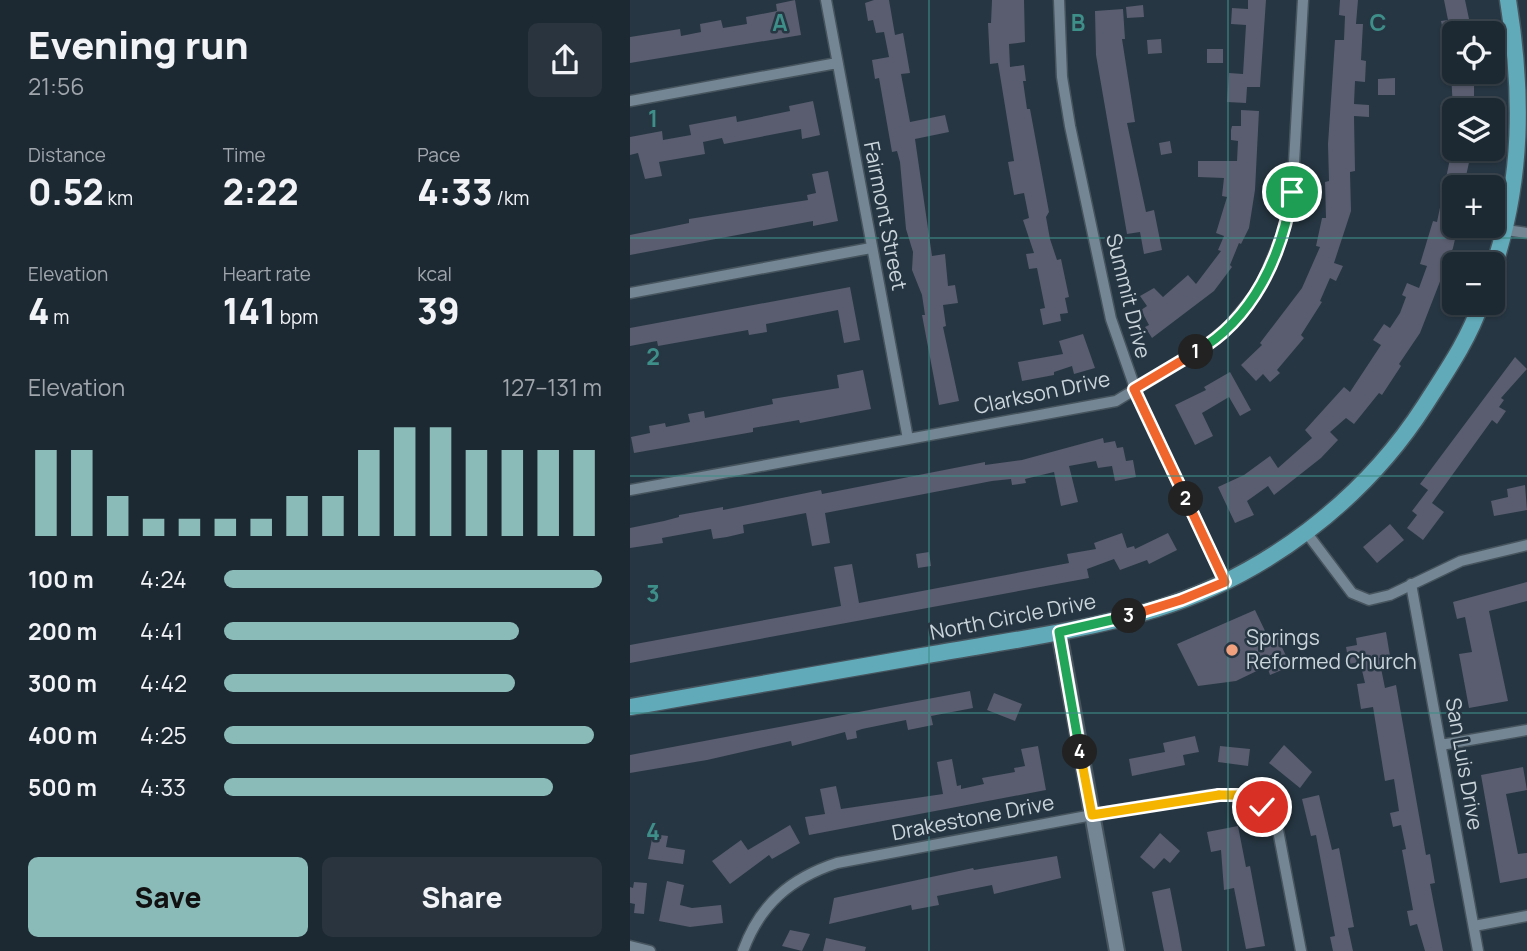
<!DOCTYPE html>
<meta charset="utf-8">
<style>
body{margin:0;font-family:Manrope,sans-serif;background:#29343e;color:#f1f3f6;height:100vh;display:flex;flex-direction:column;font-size:26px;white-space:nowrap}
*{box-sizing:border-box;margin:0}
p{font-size:23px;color:#a0a6ac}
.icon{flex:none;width:38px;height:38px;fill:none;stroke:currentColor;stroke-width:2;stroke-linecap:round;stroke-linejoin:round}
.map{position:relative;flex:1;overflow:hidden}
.side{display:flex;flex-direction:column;background:#1c2832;width:630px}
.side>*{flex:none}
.controls{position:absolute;left:812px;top:21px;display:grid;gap:14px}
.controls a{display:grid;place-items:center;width:63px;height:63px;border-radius:10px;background:#1c2832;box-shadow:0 2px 5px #0004,0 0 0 2px #3a444d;font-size:35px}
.pin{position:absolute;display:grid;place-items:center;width:60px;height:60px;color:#fff;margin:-30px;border:4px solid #fff;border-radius:50%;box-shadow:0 2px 7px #0007}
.km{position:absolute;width:35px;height:35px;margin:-18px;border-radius:50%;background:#222;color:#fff;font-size:19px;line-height:35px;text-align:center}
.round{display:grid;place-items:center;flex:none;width:74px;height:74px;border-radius:10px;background:#29343e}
.summary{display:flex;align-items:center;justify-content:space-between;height:119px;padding:0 28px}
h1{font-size:38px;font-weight:800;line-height:52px}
.figures{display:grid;grid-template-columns:repeat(3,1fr);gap:10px;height:119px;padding:7px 28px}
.figures div{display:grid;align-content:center}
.figures b{font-size:35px;font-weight:800}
.figures small{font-size:19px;font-weight:400}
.figures p{font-size:19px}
.chart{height:196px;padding:14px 28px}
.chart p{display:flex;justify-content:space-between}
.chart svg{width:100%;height:126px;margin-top:7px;stroke:#8bbbb9;stroke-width:6}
.button{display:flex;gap:14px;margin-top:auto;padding:14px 28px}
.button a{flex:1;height:80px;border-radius:10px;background:#8bbbb9;color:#111;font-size:28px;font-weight:800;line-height:80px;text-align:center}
.button a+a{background:#29343e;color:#f1f3f6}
ul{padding:0 28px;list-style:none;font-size:23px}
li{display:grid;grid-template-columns:112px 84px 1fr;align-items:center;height:52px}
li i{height:18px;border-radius:9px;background:#8bbbb9}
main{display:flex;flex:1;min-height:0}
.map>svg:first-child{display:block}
.building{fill:#595d6f}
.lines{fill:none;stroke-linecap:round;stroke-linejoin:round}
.minor-casing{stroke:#46545e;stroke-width:13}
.secondary-casing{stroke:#46545e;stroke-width:18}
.primary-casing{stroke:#46545e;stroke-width:19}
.minor{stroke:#748693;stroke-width:10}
.secondary{stroke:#748693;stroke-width:14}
.primary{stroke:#61aab9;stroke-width:16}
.split-1-casing{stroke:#fff;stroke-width:14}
.split-2-casing{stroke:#fff;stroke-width:14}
.split-3-casing{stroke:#fff;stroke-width:14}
.split-4-casing{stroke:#fff;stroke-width:14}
.split-5-casing{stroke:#fff;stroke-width:14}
.split-6-casing{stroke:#fff;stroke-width:14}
.split-1{stroke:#22a559;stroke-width:9}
.split-2{stroke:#f0652b;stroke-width:9}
.split-3{stroke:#f0652b;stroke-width:9}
.split-4{stroke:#22a559;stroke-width:9}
.split-5{stroke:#f5b400;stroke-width:9}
.split-6{stroke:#f5b400;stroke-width:9}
.grid{fill:none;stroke:#3e8e89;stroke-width:2;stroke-opacity:0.55}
.poi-dot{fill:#f1a17d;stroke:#263642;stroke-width:2.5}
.labels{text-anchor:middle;stroke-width:5;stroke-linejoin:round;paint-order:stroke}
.street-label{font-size:21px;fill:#cad4db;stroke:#263642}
.poi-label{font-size:21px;fill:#cad4db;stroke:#263642;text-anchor:start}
.grid-label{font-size:23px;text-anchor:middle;font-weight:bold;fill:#3e8e89;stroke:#263642;stroke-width:5;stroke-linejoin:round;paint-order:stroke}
</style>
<main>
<section class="side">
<div class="summary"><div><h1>Evening run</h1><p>21:56</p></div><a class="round"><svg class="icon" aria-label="share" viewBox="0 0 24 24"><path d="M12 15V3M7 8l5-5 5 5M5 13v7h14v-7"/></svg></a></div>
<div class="figures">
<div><p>Distance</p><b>0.52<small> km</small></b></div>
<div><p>Time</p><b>2:22</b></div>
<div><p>Pace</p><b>4:33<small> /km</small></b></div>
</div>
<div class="figures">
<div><p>Elevation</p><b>4<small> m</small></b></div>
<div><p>Heart rate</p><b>141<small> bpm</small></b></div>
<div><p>kcal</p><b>39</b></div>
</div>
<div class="chart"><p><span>Elevation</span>127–131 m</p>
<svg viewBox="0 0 160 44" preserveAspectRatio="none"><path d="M5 44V14M15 44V14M25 44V30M35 44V38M45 44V38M55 44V38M65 44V38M75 44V30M85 44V30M95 44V14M105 44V6M115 44V6M125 44V14M135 44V14M145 44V14M155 44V14"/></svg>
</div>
<ul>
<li><b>100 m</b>4:24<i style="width:100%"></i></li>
<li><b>200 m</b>4:41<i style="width:78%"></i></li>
<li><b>300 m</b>4:42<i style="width:77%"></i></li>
<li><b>400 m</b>4:25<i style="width:98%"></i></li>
<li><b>500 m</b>4:33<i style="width:87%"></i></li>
</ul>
<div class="button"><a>Save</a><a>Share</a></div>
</section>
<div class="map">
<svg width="897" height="951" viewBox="0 0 897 951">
<rect width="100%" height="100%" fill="#263642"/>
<!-- building -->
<path class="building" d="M165 0 171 35 0 63V37L50 29 51 36 71 32 70 24 91 20 93 28 117 24 116 17 147 11 146 4Z
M244 0H259L265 35 273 33 280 73 271 74 280 122 315 115 319 132 285 139 302 256 315 254 318 286 325 285 328 303 313 305 316 326 313 327 329 401 309 405 292 315H295L292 295 282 270 283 252 276 229 270 162 267 151 262 152 249 78 245 79 242 60 259 57 254 32 246 33 243 20 238 21 235 3Z
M362 0H394L395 42 379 44 380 67 394 65 396 81H393L397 109H400L419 212 416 217 420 239 427 260 431 259 439 297 435 298 438 313 430 314 431 321 413 325 410 309 415 308 407 268 399 269 396 254 404 253 393 220 399 218 394 193 384 195 378 162 384 161 368 63 360 64 358 23H361Z
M618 0H636L630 87H617L616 103 597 102 599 73 613 74 616 25 601 24 602 8 618 9Z
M710 0H728L726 24H733L731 60 736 61 735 82 725 81 724 104 739 105V117L724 116 725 171 720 172 721 211 704 263 713 266 706 281 700 278 690 301 692 302 671 335 674 338 647 370 650 373 640 382 633 374 626 381 611 365 632 345 630 343 672 288 690 247 686 246 692 218H696L695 182 699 181 698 144 705 40H714L715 16 709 15Z
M814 0H835L842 33 814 35 811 21 818 20Z
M513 5 514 17 497 18 496 7Z
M493 9 495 39H492L505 122 497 123 516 212 524 210 532 250 514 254 510 232 497 234 466 55 465 11Z
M531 39 532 53 518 54 517 40Z
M577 49H593V63H577Z
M821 72H844V110H823Z
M765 78V95H748V79Z
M183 101 190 135 172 139 171 129 94 144 92 138 73 142 75 154 29 162 32 176 15 179 8 153 0 155V137L32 131 33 140 61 135 59 125 106 116 107 122 160 111 159 106Z
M611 110 629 111 625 190 619 228 611 244 609 243 600 265 602 267 584 291 522 338 515 327 519 325 511 310 517 306 510 296 524 288 533 297 558 275 566 284 591 251 588 250 594 236 586 233 597 197 592 196 594 178 568 177V161H607L608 141 601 140V130L602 126H611Z
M540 141 542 153 531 155 529 143Z
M822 149H842L836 176 840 177 838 187H824V226H828L823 248 790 333 769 364 771 366 752 395 749 393 724 424 716 418 700 432 708 440 691 458 644 495 638 486 617 501 624 515 605 523 588 487 614 475 640 456 648 468 682 438 675 430 714 387 720 392 751 345 743 340 754 324 760 328 770 313 776 297 772 295 777 283 789 288 797 266 790 264 803 221 807 222Z
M198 171 208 221 183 226V221L0 255V235L59 223V219L178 200 177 195 186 193 182 174Z
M220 287 230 340 214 343 208 310 136 324 137 332 119 335 118 330 28 346 27 341 0 346V328Z
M453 334 465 368 444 374 442 366 424 372V375L392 381 388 362 433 354 429 341Z
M885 357 897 369 871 398 874 400 869 407 876 411 867 424 862 420 802 503 814 512 793 540 777 528 787 515 782 511 798 490 790 484Z
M233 370 241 409 170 423 169 420 123 428V432L4 453 1 437 20 433 19 426 35 423 36 427 60 422 58 414 74 411 75 418 143 404 142 399 209 388 207 375Z
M600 372 621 410 610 416 599 397 572 413 583 436 565 445 545 405 576 390 574 387Z
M473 438 474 443 485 441 487 448 493 447 496 461 503 460 506 477 485 481 482 466 468 468 466 461 439 466 448 502 431 506 424 472 395 479 396 483 382 485 381 479 362 481 195 513 200 543 182 546 176 513 113 525 114 533 97 537 83 539 81 529 32 538 33 543 0 548V528L34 521 49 517V515L93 507V510L191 490 192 494 355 462V465L392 460Z
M895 485 897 510 864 516 861 501 878 497 877 489Z
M760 524 774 540 747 563 733 547Z
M492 533 497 548 504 546 505 549 538 533 547 550 519 564 517 560 490 570 484 559 457 569 459 578 0 663V645L211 606 204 567 222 564 229 603 439 563 437 554 466 549 464 543Z
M299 552 301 566 288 568 286 554Z
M897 582V601L859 611 878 701 839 708 829 654 842 652 835 617 827 619 823 602Z
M625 610 637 635 644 631 661 666 640 675 637 666 606 681 568 686 547 644Z
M756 632 760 656 749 658 755 688 766 685 796 855 800 854 805 883 800 884 813 951H795L787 924 780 926 777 911 783 910 772 850 776 849 771 825 763 827 760 813 769 811 764 779 755 781 743 707 731 709 727 684 735 683 730 662 719 664 716 647 727 645 726 638Z
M340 691 343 708 301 716 303 725 278 730 276 720 232 729 226 731 227 738 217 740 215 732 162 746 161 741 77 760 0 773V755Z
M364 693 392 704 385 721 357 710Z
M565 736 569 752 553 755 555 765 502 776 499 759 535 752 533 743Z
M654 745 682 772 670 788 639 763Z
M408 746 416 790 179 835 175 817 195 814 190 789 206 786 211 809 313 794 307 762 322 759 327 786 331 785V789L354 784 352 778 385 772 384 768 395 766 391 749Z
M590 746 620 749 618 766 588 762Z
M893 767 897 790 876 794 888 854 897 853V878L870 883 851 775Z
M689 795 702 850 709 848 724 927 718 928 723 951H703L700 937 705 936 686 835 681 836 672 799Z
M160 825 170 843 142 859 139 855 100 884 82 861 111 840 118 850Z
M608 826 616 867 620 866 635 946 616 949 604 888 594 890 591 850 581 852 577 832Z
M530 833 550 851 540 863 534 858 524 869 510 857Z
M23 834 38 836 36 847 55 850 53 864 18 859Z
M427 856 431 878 364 894 362 885 307 896 309 905 282 910 281 905 199 924 204 898 343 868 344 870Z
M37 881 54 885 50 905 62 908 91 905 93 923 60 927 29 921Z
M4 882 17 883 14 914 4 913 5 904 0 903V887L3 888Z
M540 888 548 928 552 951H534L522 892Z
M160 930 180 934 172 951 152 946Z
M196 938 236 947 235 951H193Z"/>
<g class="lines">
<!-- minor casing -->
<g class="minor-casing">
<path id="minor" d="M196 0 278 439
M429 0 432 77 440 126 481 319 512 408 595 582
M0 101 207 63
M876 230 897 233
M0 293 241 248
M0 490 486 401 572 349 599 326 630 288 654 230 663 181 673 0
M676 532 722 593 739 600 760 595 831 561 897 545
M781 584 848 951
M811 745 897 730
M844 926 897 916
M0 946 20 951
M113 951C130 904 161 878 207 863L489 810 581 795H609L632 807 647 825 671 951"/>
</g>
<!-- secondary casing -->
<g class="secondary-casing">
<path id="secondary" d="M429 632 487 951"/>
</g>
<!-- primary casing -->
<g class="primary-casing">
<path id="primary" d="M863 269C893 180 893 92 878 0
M0 707C97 690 195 673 292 656 370 642 450 632 526 609 635 576 734 500 795 405 816 372 839 339 851 303"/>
</g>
<!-- minor -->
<use href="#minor" class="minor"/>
<!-- secondary -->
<use href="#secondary" class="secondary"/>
<!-- primary -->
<use href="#primary" class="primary"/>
</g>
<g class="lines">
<!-- split-1 casing -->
<g class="split-1-casing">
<path id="split-1" d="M566 352C623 319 652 256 662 192"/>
</g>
<!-- split-2 casing -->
<g class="split-2-casing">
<path id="split-2" d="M556 499 504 389 566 352"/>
</g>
<!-- split-3 casing -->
<g class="split-3-casing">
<path id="split-3" d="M499 616 551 600 595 582 556 499"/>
</g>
<!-- split-4 casing -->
<g class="split-4-casing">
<path id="split-4" d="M450 752 429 632 499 616"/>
</g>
<!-- split-5 casing -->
<g class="split-5-casing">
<path id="split-5" d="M450 752 462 815 589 795"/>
</g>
<!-- split-6 casing -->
<g class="split-6-casing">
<path id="split-6" d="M589 795H609L632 807"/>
</g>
<!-- split-1 -->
<use href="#split-1" class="split-1"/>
<!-- split-2 -->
<use href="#split-2" class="split-2"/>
<!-- split-3 -->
<use href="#split-3" class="split-3"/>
<!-- split-4 -->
<use href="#split-4" class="split-4"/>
<!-- split-5 -->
<use href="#split-5" class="split-5"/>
<!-- split-6 -->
<use href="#split-6" class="split-6"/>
</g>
<!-- grid -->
<path class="grid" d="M299 0V951M598 0V951M0 238H897M0 476H897M0 713H897"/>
<!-- markers -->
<circle class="poi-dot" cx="602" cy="650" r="7"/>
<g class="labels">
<!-- street labels -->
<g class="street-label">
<text transform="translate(255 216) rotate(79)" y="7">Fairmont Street</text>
<text transform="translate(498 296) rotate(76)" y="7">Summit Drive</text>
<text transform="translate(412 393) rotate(-12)" y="7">Clarkson Drive</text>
<text transform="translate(383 617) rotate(-11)" y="7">North Circle Drive</text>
<text transform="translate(834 764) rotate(80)" y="7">San Luis Drive</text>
<text transform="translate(343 818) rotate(-11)" y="7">Drakestone Drive</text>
</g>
<!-- poi labels -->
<g class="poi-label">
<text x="616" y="645">Springs<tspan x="616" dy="24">Reformed Church</tspan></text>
</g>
</g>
<g class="grid-label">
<text x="150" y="31">A</text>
<text x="448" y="31">B</text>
<text x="748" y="31">C</text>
<text x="23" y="127">1</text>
<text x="23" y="365">2</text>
<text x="23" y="602">3</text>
<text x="23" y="840">4</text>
</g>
</svg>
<div class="controls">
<a><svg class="icon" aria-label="locate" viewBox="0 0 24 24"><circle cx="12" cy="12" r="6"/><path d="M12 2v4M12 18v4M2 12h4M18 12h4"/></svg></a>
<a><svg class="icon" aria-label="layers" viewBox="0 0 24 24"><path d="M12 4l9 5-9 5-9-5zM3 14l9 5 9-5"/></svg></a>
<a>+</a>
<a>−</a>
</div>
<div class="pin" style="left:662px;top:192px;background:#1e9e55"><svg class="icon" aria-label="arrive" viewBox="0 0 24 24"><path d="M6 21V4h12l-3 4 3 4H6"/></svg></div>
<div class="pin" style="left:632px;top:807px;background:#d93025"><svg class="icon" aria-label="check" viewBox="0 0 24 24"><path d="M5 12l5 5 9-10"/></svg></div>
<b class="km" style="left:566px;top:352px">1</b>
<b class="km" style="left:556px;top:499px">2</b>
<b class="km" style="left:499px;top:616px">3</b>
<b class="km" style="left:450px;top:752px">4</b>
</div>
</main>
